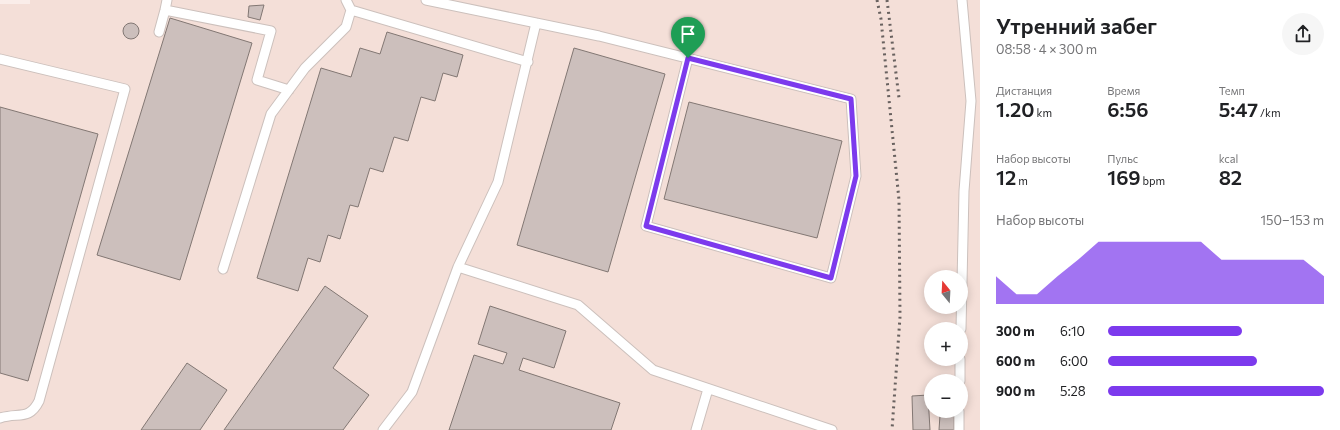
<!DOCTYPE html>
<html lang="ru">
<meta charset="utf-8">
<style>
body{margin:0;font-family:Commissioner,sans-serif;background:#f6f6f6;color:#202124;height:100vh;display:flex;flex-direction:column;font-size:15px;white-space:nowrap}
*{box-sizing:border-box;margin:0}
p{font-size:13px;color:#757577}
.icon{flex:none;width:22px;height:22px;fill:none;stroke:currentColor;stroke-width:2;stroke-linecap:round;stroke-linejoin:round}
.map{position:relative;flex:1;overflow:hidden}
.drawer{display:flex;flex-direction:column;background:#fff;width:360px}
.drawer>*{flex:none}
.needle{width:26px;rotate:342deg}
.buttons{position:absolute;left:924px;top:270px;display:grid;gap:8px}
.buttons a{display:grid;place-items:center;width:44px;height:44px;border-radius:50%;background:#fff;box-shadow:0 2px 10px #0003;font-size:20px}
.pin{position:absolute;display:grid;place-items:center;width:34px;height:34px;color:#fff;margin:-41px -17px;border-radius:50% 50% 50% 0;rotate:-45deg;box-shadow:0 0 4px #0007}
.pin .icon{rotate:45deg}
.round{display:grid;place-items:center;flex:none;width:42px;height:42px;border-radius:21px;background:#f6f6f6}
.head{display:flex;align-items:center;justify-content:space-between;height:68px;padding:0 16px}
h1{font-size:22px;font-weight:600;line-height:30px}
.metrics{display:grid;grid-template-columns:repeat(3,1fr);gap:6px;height:68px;padding:4px 16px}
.metrics div{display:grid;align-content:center}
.metrics b{font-size:20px;font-weight:600}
.metrics small{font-size:11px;font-weight:400}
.metrics p{font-size:11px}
.chart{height:112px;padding:8px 16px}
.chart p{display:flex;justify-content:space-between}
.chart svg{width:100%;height:72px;margin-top:4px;fill:#7c3aed;opacity:.7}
ul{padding:0 16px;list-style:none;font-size:13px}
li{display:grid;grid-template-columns:64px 48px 1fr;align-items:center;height:30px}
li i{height:10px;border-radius:5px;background:#7c3aed}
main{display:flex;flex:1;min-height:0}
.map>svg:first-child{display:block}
.built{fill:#f4dfd8;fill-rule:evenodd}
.building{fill:#ccbfbc;stroke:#827773}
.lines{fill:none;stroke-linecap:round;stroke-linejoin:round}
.service-casing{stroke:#ccc0bc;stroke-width:11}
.service{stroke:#fff;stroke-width:9}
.rail{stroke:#68615f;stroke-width:3;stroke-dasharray:2 4;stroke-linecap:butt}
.route-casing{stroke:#fff;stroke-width:8}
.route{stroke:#7c3aed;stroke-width:5}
</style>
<main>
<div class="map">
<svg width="980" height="430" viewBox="0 0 980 430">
<rect width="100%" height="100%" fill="#faede9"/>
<!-- built -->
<path class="built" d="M30 0H980V430H0V4H30ZM931 277H961V307H931ZM931 329H961V359H931ZM931 381H961V411H931Z"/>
<!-- building -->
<path class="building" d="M264 5 260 20 248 17 249 6Z
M170 18 252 43 180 280 97 255Z
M123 31a8 8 0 1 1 16 0a8 8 0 1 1-16 0Z
M387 32 463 55 457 77 443 73 435 101 421 97 408 141 394 137 383 172 370 168 358 207 350 205 340 239 328 235 320 262 308 258 298 291 257 278 321 68 351 77 360 48 380 54Z
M574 48 665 74 608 272 517 245Z
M689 102 842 141 817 238 664 199Z
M0 107 98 134 28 381 0 373Z
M325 286 368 316 333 368 369 395 343 430H224Z
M490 306 566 331 554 368 523 358 519 370 620 403 611 430H449L474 355 503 364 507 353 478 344Z
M187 363 227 390 200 430H141Z
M928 395 930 430H913L912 396Z
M940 415 954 416V430H939Z"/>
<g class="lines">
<!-- service casing -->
<g class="service-casing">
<path id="service" d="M346 0 351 10 528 62
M426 0 599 36 851 99 856 176 831 278 646 226 688 58
M165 10 271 31 257 80 289 90
M159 32 165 10 167 0
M0 59 125 89 39 401C29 421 18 412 0 418
M458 267 578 305 653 370 832 430
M223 269 271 114 305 68 346 27 351 10
M961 329 964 191 971 101 962 0
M960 381V359
M383 430 412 392 458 267 498 182 536 23
M696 430 708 389
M959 430V411"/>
</g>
<!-- service -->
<use href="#service" class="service"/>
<!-- rail -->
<path class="rail" d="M877 0 881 19 899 200 900 317 892 430
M887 0 899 98"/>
</g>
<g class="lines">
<!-- route casing -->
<g class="route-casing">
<path id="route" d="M688 58 851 99 856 176 831 278 646 226Z"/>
</g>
<!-- route -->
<use href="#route" class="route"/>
</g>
</svg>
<div class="buttons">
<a><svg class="needle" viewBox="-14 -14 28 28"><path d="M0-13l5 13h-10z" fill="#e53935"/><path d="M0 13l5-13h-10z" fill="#757577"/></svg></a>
<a>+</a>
<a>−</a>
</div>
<div class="pin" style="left:688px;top:58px;background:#1e9e55"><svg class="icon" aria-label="arrive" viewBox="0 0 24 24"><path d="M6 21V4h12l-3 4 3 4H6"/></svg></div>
</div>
<section class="drawer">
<div class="head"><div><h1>Утренний забег</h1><p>08:58 · 4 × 300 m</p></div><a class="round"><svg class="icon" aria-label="share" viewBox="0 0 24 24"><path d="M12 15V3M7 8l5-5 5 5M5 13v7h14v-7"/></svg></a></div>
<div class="metrics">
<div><p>Дистанция</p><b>1.20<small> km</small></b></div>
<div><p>Время</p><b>6:56</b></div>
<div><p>Темп</p><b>5:47<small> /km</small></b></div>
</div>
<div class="metrics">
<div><p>Набор высоты</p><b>12<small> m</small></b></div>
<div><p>Пульс</p><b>169<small> bpm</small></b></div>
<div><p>kcal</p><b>82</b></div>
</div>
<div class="chart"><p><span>Набор высоты</span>150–153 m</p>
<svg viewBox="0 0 160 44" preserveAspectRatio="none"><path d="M0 44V27L10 38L20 38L30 27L40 17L50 6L60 6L70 6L80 6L90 6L100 6L110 17L120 17L130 17L140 17L150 17L160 27V44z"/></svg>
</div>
<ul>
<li><b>300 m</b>6:10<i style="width:62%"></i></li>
<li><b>600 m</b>6:00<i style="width:69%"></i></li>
<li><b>900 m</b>5:28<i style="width:100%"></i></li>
</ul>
</section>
</main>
